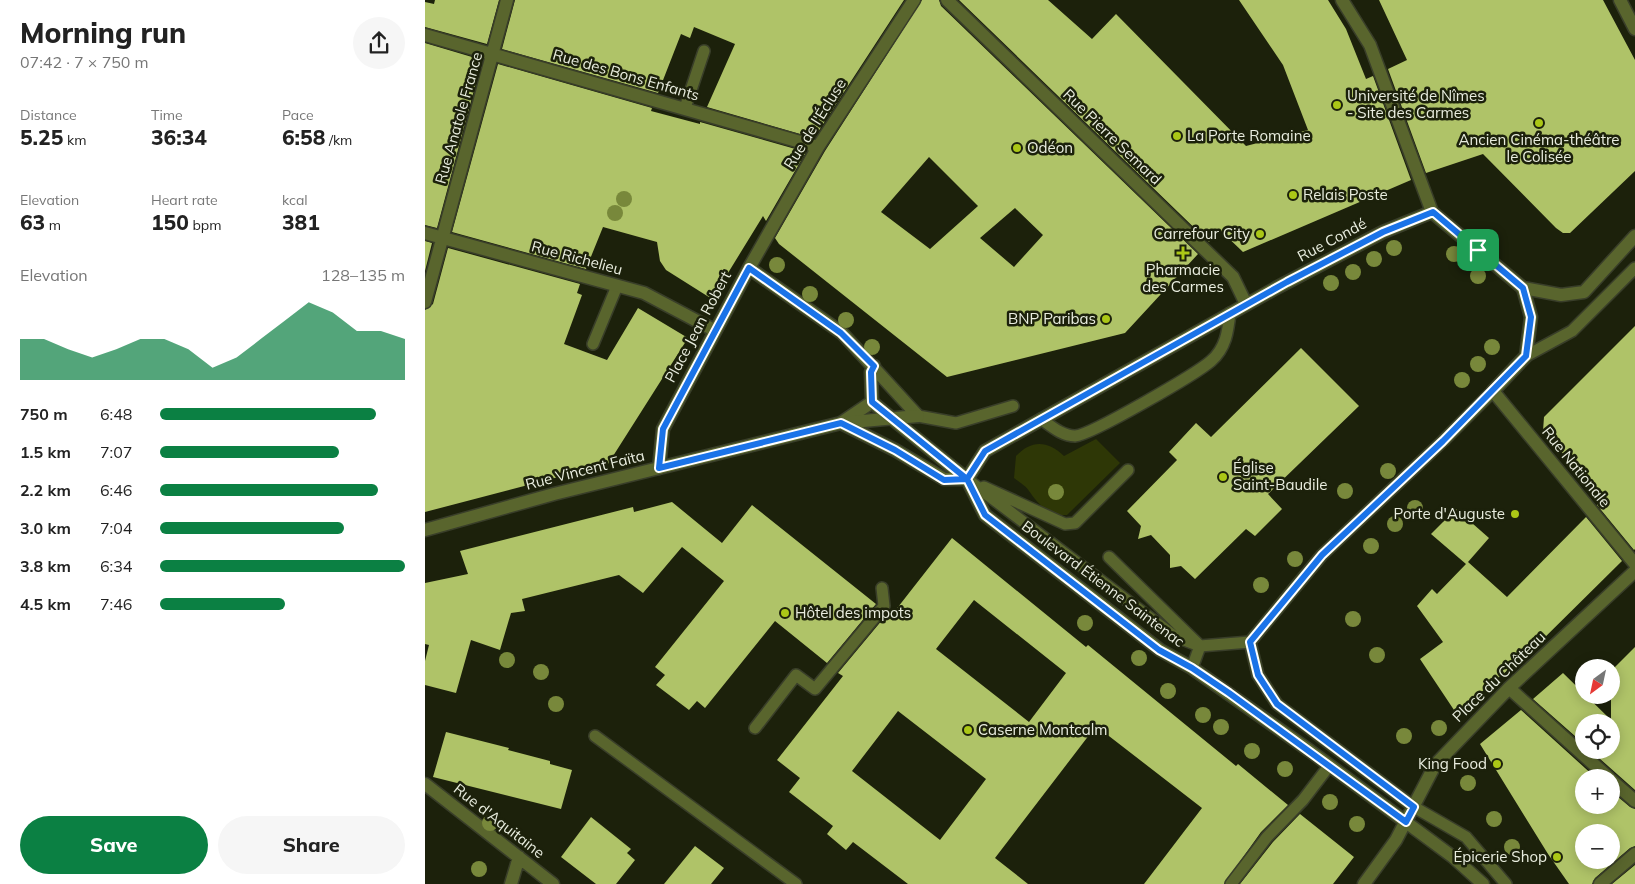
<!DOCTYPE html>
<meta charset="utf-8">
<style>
body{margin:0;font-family:Mulish,sans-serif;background:#f6f6f6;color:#222;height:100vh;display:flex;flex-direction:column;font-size:19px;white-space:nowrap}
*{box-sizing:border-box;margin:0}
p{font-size:16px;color:#767676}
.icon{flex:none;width:28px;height:28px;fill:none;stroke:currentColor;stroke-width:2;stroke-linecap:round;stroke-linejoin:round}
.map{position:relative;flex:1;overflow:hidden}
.sheet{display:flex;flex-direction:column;background:#fff;width:425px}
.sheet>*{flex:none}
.needle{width:32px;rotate:213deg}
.buttons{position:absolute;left:1150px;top:659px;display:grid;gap:10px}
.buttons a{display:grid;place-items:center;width:45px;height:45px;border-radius:50%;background:#fff;box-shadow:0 2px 12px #0003;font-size:25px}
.pin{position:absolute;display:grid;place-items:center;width:42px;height:42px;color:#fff;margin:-21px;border-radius:10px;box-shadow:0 2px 8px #0006}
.round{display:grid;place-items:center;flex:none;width:52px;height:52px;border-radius:26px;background:#f6f6f6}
.overview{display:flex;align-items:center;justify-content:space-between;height:85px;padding:0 20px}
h1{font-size:28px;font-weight:800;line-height:38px}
.stats{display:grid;grid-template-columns:repeat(3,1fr);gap:8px;height:85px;padding:5px 20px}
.stats div{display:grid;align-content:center}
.stats b{font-size:21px;font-weight:800}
.stats small{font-size:14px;font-weight:400}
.stats p{font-size:14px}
.chart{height:140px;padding:10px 20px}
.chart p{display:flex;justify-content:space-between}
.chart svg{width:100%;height:90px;margin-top:5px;fill:#0b8043;opacity:.7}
.action{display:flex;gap:10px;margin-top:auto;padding:10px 20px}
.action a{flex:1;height:58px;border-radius:30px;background:#0b8043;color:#fff;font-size:20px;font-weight:800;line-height:58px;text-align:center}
.action a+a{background:#f6f6f6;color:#222}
ul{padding:0 20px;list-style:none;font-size:16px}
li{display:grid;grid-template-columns:80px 60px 1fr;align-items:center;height:38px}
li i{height:12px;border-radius:6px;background:#0b8043}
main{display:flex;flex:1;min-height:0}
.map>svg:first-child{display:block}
.green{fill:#2e3706}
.building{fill:#afc368;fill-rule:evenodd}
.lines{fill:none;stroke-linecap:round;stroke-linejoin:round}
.service-casing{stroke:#393e29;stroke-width:14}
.minor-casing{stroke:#393e29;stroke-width:15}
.tertiary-casing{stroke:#393e29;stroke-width:15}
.service{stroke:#59652d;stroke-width:11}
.minor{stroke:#59652d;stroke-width:12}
.tertiary{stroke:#59652d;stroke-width:12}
.tree{fill:#78883b}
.route-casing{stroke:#fff;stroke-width:10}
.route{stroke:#1a73e8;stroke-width:6}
.poi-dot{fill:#abc716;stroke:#1c210b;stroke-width:2}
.labels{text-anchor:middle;stroke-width:5;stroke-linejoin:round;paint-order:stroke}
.street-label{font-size:15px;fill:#e9eddf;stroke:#1c210b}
.poi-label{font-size:15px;fill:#e9eddf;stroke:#1c210b;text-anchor:start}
</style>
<main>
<section class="sheet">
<div class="overview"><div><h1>Morning run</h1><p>07:42 · 7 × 750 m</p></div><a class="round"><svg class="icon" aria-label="share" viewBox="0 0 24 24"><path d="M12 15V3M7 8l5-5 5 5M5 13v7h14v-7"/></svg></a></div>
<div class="stats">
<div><p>Distance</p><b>5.25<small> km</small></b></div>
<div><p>Time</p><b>36:34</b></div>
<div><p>Pace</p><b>6:58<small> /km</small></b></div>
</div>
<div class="stats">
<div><p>Elevation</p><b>63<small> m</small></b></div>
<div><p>Heart rate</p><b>150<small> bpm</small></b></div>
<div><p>kcal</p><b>381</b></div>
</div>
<div class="chart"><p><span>Elevation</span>128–135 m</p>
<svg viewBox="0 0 160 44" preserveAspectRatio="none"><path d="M0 44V24L10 24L20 29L30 33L40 29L50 24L60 24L70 29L80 38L90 33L100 24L110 15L120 6L130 11L140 20L150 20L160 24V44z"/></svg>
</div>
<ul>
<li><b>750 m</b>6:48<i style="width:88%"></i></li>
<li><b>1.5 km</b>7:07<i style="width:73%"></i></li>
<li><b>2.2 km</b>6:46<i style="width:89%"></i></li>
<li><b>3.0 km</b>7:04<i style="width:75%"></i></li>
<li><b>3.8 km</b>6:34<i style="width:100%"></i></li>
<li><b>4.5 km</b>7:46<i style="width:51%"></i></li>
</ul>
<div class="action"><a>Save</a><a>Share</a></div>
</section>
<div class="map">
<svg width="1210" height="884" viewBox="0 0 1210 884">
<rect width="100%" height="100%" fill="#1c210b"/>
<!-- green -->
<path class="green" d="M671 439 695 463 642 515C623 516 614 505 604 491 601 486 594 482 589 478L591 456C607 439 623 441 639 456Z"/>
<!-- building -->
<path class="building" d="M10 0H74L62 44 0 27V2L9 4Z
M90 0H479L389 138 282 107 310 44 269 27 265 38 256 34 233 93 77 49Z
M497 0H514L516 6 773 254 700 333 522 377 354 244 350 238 400 151ZM504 157 553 206 505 249 456 212ZM590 208 618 235 589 267 555 238Z
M534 0H623L667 39 691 14 821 146 883 130 858 65 814 0H903L921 29 941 79 948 76 986 180 818 252 795 230 784 242Z
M954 0H1178L1210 60V171L1145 233H1138L1131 228 1058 154 1001 173 963 69 982 60Z
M0 43 57 60 12 228 0 225Z
M73 64 227 108 226 111 275 124V122L381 152 341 221 338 216 287 299 241 270 235 261 232 242 178 227 161 269 27 232Z
M0 241 7 243 0 271Z
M23 248 155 284 152 293 157 295 139 344 182 360 213 308 263 338 183 464 0 512V310L8 304Z
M1210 326V549L1209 550 1172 505 1178 499 1118 431 1119 417Z
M876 348 934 406 843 494 857 509 830 536 821 529 770 579 756 566 745 568V555L726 535 713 539 716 526 702 511 752 460 744 452 771 423 786 437Z
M247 502 297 543 327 505 451 604 402 663 350 621 280 708 272 701 264 710 231 685 240 675 230 667 299 581 257 547 218 593 194 575 97 599 100 611 86 613 75 650 46 640 31 693 0 685V661L4 645 0 644V583L43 574 35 551 208 507 209 512Z
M1031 509 1064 538 1043 562 1082 597 1161 517 1197 561 1107 650 1031 713 995 659 1018 642 992 606 1007 589 1012 594 1041 564 1006 534Z
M527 538 661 647 663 645 811 766 813 764 863 805 836 832 799 884H719L777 808 671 726 570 858 603 884H483L428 842 421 850 402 834 408 826 364 792 375 778 352 760 418 676 413 673 463 613 466 616ZM549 600 641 673 604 722 511 649ZM473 711 561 779 515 840 427 771Z
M1210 647V790L1165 750H1186V722H1159V744L1108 699 1138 673 1186 720V671Z
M1096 710 1171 778H1159V805H1186V791L1205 807 1210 809V846L1205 848 1170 878 1167 884H1144L1123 854 1055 744ZM1159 832H1186V860H1159Z
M21 732 84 748 83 750 125 761V764L147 770 136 809 8 777Z
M875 814 929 857 908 884H815L848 842Z
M166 817 206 849 202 853 210 860 191 884H171L136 857Z
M270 846 299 868 286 884H239Z
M1210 865V884H1187Z"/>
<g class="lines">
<!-- service casing -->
<g class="service-casing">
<path id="service" d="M260 108 279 51
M168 344 192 286
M1101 356 1147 331 1210 268
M493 416 531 423 588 406
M616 419C626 426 637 436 650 436 666 435 771 374 786 361 801 348 803 331 805 313
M543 480 749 636 775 646 825 642
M559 487 640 524 650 523 703 470
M684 557 775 646 767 668
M825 642 833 675 852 704 989 807 1041 837 1081 884
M825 642 897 555 1018 441 1068 391
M330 728 371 675 390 689 459 606 457 588
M170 736 371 884
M806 884 842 837 878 800 904 766"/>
</g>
<!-- minor casing -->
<g class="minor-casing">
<path id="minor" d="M1195 0 1210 29
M0 35 393 147
M0 233 219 293 289 330
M324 268 393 147 489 0
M1098 288 1106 317 1101 356 1068 391 1210 564
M0 302 82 0
M447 402 465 417
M416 423 447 402 446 372 449 366
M234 468 238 429 324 268 417 333 493 416
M1084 688 1184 778
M1186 780 1210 801
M0 784 128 884
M86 884 94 857
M939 884 971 840 1010 765 1084 688 1210 571
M1175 884 1210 854"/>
</g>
<!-- tertiary casing -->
<g class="tertiary-casing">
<path id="tertiary" d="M522 0 808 277 821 304
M917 0 945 45 1007 212 1098 288 1136 295 1159 292 1210 236
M465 417 542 479 560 515 735 650 767 668 885 751 1028 857 1058 884
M416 423 470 450 519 479H542
M542 479 560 451 851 288 958 232 1007 212
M0 530 129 494 416 423 493 416"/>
</g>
<!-- service -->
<use href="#service" class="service"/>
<!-- minor -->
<use href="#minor" class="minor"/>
<!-- tertiary -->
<use href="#tertiary" class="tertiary"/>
</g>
<!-- trees -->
<g class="tree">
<circle cx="199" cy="199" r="8"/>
<circle cx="190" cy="213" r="8"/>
<circle cx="969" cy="248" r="8"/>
<circle cx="1029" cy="254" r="8"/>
<circle cx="949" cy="259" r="8"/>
<circle cx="352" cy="265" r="8"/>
<circle cx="928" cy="272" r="8"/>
<circle cx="1053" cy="276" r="8"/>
<circle cx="906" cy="283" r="8"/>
<circle cx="385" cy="294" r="8"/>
<circle cx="421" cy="320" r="8"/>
<circle cx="447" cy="347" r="8"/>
<circle cx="1067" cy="347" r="8"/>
<circle cx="1053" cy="364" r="8"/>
<circle cx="1037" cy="380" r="8"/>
<circle cx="963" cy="471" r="8"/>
<circle cx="920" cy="491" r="8"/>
<circle cx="631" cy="492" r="8"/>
<circle cx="990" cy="508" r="8"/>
<circle cx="970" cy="524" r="8"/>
<circle cx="946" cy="546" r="8"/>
<circle cx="870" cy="559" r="8"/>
<circle cx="836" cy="585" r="8"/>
<circle cx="928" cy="619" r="8"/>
<circle cx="660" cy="623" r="8"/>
<circle cx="952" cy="655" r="8"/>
<circle cx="714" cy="658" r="8"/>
<circle cx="82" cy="660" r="8"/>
<circle cx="116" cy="672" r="8"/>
<circle cx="743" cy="691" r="8"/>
<circle cx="131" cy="704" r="8"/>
<circle cx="778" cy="715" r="8"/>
<circle cx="796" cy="727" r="8"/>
<circle cx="1014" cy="728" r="8"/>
<circle cx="979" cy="736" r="8"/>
<circle cx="827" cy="751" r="8"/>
<circle cx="860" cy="769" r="8"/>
<circle cx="1043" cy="783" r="8"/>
<circle cx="905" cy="802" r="8"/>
<circle cx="1069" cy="819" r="8"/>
<circle cx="65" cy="823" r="8"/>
<circle cx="932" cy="824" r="8"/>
<circle cx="1087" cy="847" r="8"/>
<circle cx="54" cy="869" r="8"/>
</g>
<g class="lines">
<!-- route casing -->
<g class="route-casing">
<path id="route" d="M1053 250 1008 212 958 232 862 282 560 451 542 479 447 402 446 372 449 366 416 333 324 268 238 429 234 468 416 423 470 450 519 480 542 479 560 515 734 650 767 668 804 693 981 822 989 807 852 704 833 675 825 642 897 555 1018 441 1101 356 1106 317 1098 288 1053 250"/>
</g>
<!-- route -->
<use href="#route" class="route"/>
</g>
<!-- markers -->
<g class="poi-dot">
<circle cx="912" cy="105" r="5"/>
<circle cx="1114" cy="123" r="5"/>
<circle cx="752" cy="136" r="5"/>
<circle cx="592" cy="148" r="5"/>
<circle cx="868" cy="195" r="5"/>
<circle cx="835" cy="234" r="5"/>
<path d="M755.5 245.5h5v5h5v5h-5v5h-5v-5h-5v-5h5z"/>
<circle cx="681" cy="319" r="5"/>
<circle cx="798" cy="477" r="5"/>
<circle cx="1090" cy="514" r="5"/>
<circle cx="360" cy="613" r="5"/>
<circle cx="543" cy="730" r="5"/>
<circle cx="1072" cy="764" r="5"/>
<circle cx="1132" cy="857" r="5"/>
</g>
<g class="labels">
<!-- street labels -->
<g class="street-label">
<text transform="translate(201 75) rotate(16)" y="5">Rue des Bons Enfants</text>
<text transform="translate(34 118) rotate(-74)" y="5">Rue Anatole France</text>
<text transform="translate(390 124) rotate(-58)" y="5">Rue de l'Écluse</text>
<text transform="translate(687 137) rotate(44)" y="5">Rue Pierre Semard</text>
<text transform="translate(907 240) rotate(-28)" y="5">Rue Condé</text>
<text transform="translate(152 258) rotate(15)" y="5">Rue Richelieu</text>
<text transform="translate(273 327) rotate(-62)" y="5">Place Jean Robert</text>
<text transform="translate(1151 467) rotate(51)" y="5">Rue Nationale</text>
<text transform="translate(160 470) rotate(-14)" y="5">Rue Vincent Faïta</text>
<text transform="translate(678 584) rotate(37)" y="5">Boulevard Étienne Saintenac</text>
<text transform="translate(1074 677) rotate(-44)" y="5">Place du Château</text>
<text transform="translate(74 821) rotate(38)" y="5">Rue d'Aquitaine</text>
</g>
<!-- poi labels -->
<g class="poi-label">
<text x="922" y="101">Université de Nîmes<tspan x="922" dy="17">- Site des Carmes</tspan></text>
<text x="762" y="141">La Porte Romaine</text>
<text x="1114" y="145" text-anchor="middle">Ancien Cinéma-théâtre<tspan x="1114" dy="17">le Colisée</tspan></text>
<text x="602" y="153">Odéon</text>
<text x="878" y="200">Relais Poste</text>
<text x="825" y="239" text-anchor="end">Carrefour City</text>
<text x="758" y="275" text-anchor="middle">Pharmacie<tspan x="758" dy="17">des Carmes</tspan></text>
<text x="671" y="324" text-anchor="end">BNP Paribas</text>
<text x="808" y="473">Église<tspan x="808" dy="17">Saint-Baudile</tspan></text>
<text x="1080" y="519" text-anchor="end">Porte d'Auguste</text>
<text x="370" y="618">Hôtel des impots</text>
<text x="553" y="735">Caserne Montcalm</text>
<text x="1062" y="769" text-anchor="end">King Food</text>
<text x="1122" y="862" text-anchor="end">Épicerie Shop</text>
</g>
</g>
</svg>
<div class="buttons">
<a><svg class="needle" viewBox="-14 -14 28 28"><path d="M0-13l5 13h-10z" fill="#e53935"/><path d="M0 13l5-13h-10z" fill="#767676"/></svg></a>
<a><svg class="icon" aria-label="locate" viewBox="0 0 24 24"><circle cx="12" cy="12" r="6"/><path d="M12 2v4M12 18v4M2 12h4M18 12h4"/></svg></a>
<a>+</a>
<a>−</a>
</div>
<div class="pin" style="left:1053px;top:250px;background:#1e9e55"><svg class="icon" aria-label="arrive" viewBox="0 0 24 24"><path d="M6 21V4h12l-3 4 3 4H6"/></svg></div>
</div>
</main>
